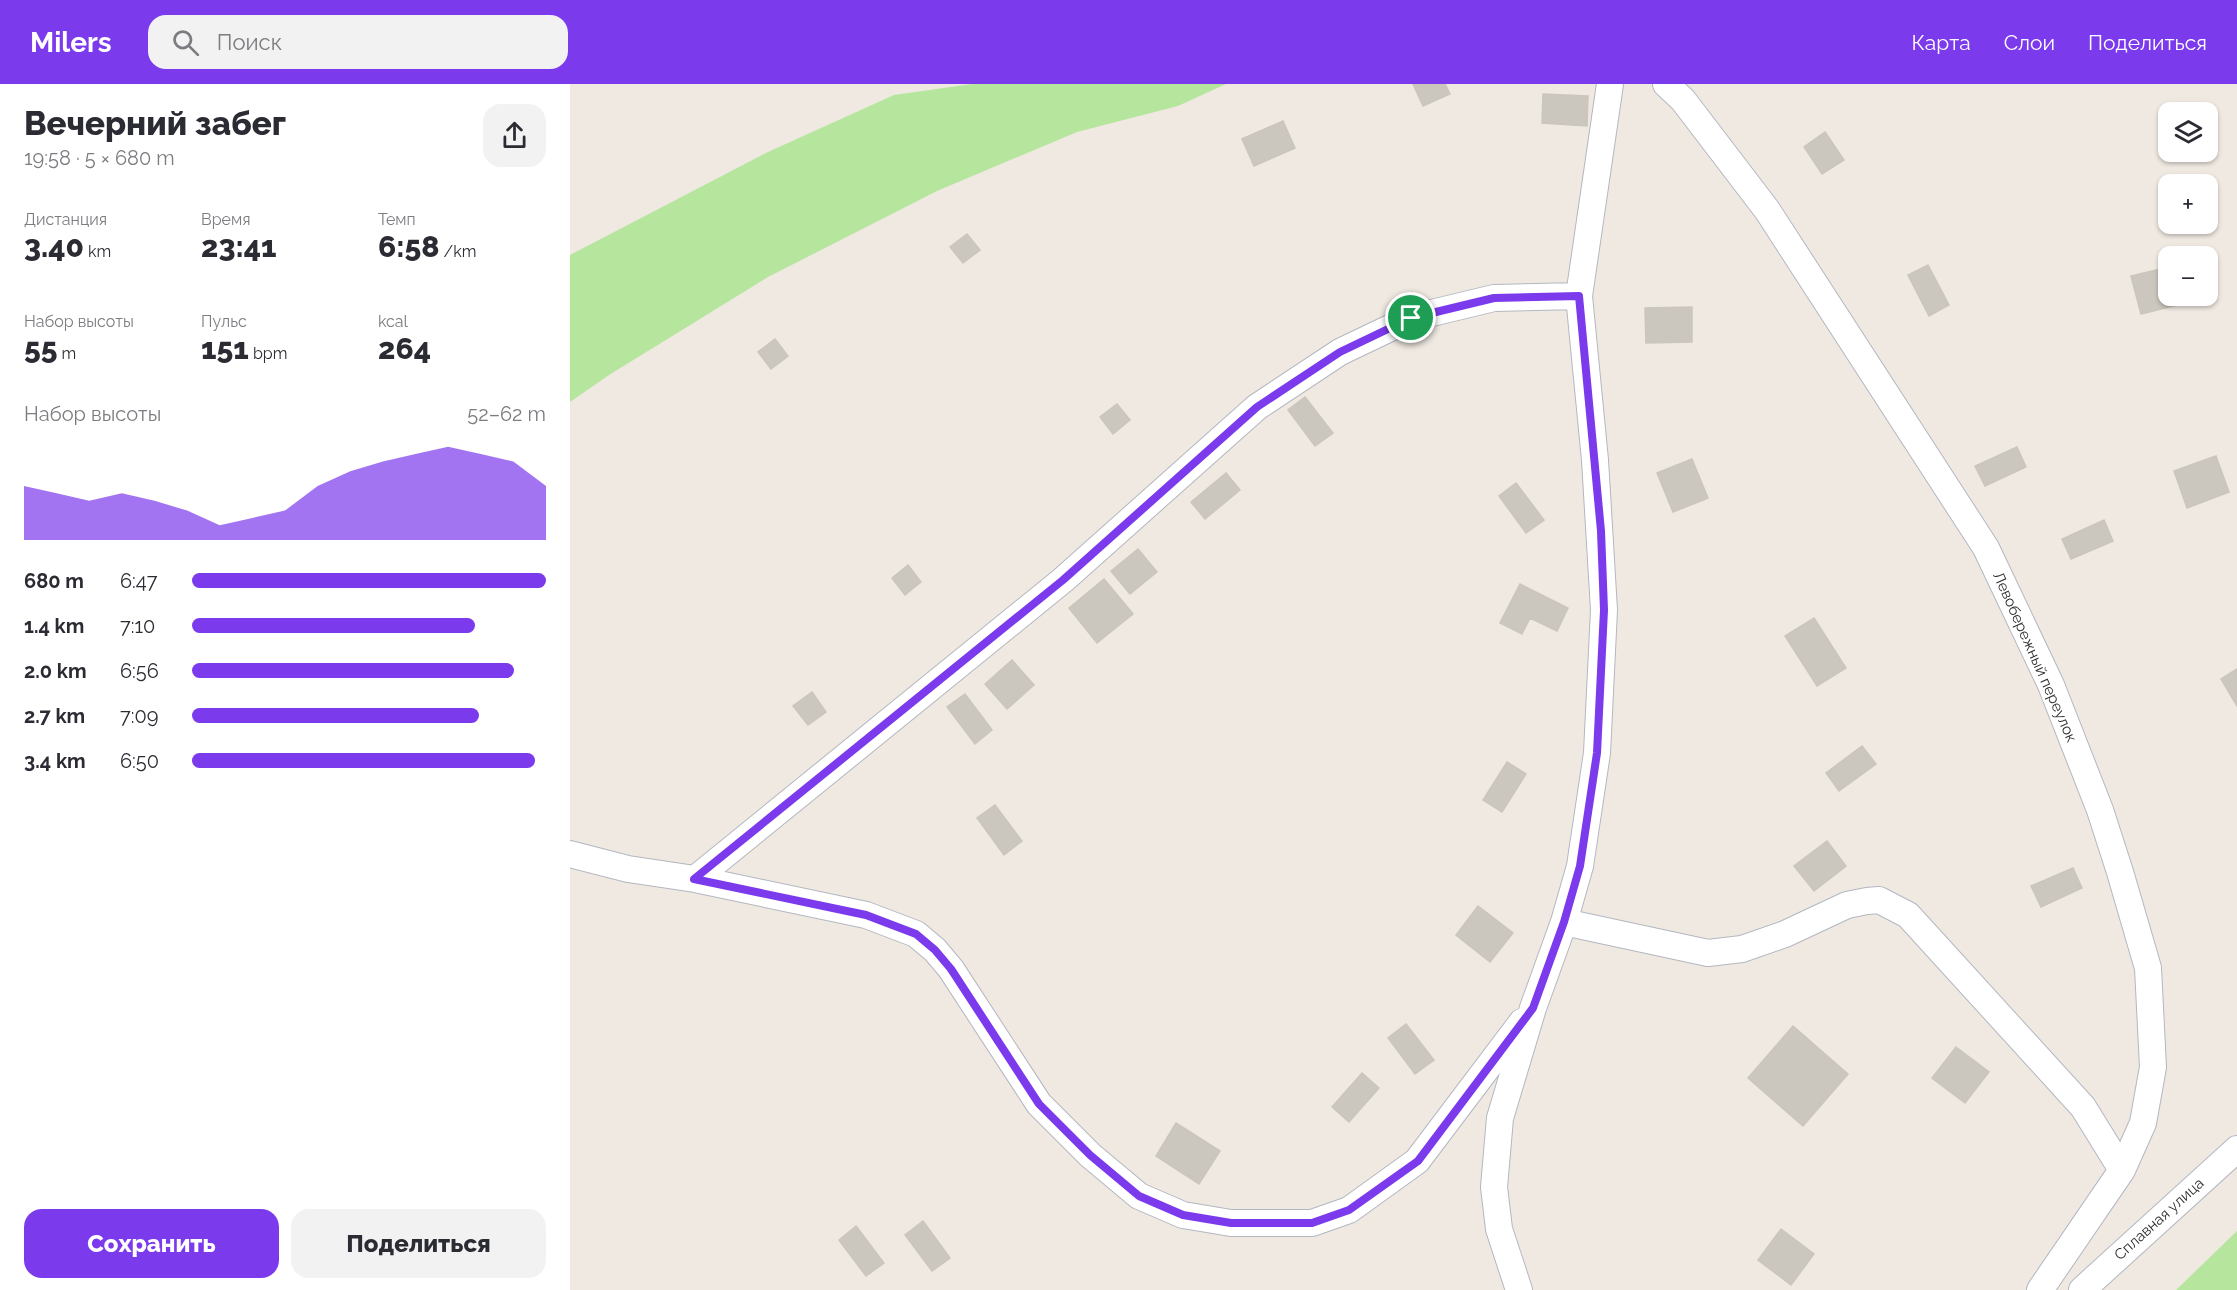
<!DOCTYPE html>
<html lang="ru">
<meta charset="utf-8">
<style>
body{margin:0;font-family:Raleway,sans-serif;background:#f2f2f3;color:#2b2b33;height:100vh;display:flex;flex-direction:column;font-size:22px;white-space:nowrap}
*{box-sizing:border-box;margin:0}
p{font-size:20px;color:#7c7c81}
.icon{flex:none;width:33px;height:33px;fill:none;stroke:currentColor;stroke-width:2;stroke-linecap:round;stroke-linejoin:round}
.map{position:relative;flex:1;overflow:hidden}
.details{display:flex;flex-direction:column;background:#fff;width:570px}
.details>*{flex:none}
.fabs{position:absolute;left:1588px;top:18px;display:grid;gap:12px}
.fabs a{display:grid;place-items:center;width:60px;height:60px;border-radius:12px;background:#fff;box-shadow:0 2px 4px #0004;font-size:30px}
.pin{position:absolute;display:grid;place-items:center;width:51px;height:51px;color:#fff;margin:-26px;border:3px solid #fff;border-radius:50%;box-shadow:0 2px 6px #0007}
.round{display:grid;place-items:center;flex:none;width:63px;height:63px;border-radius:18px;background:#f2f2f3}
.overview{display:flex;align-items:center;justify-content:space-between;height:102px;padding:0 24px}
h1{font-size:33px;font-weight:800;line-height:45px}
.figures{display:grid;grid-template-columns:repeat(3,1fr);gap:9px;height:102px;padding:6px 24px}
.figures div{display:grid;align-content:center}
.figures b{font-size:30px;font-weight:800}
.figures small{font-size:16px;font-weight:400}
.figures p{font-size:16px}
.chart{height:168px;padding:12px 24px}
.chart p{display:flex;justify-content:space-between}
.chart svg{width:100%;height:108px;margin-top:6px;fill:#7c3aed;opacity:.7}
.primary-button{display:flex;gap:12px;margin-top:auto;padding:12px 24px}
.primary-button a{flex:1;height:69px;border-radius:18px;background:#7c3aed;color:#fff;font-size:24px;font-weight:800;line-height:69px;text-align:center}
.primary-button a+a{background:#f2f2f3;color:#2b2b33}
ul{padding:0 24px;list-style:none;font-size:20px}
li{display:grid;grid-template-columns:96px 72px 1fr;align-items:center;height:45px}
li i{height:15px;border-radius:8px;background:#7c3aed}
header{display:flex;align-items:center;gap:36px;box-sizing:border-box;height:84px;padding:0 30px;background:#7c3aed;color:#fff}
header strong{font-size:28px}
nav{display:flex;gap:33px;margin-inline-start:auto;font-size:21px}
.search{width:420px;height:54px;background:#f2f2f3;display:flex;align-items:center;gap:15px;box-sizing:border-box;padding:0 21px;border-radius:18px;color:#7c7c81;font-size:22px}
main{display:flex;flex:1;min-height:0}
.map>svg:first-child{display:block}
.green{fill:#b6e59e}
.building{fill:#cbc7bf;stroke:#cbc5ba;stroke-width:1.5}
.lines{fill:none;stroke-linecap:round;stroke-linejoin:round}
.street-casing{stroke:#b4b7c1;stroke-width:28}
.street{stroke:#fff;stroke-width:26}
.route-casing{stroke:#fff;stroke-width:12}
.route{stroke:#7c3aed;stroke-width:8}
.labels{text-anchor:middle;stroke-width:4.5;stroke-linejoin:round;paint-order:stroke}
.street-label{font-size:15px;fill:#2e2e2e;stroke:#fff}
</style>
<header>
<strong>Milers</strong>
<div class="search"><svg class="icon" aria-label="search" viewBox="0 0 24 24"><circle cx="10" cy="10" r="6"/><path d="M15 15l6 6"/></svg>Поиск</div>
<nav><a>Карта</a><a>Слои</a><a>Поделиться</a></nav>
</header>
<main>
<section class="details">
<div class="overview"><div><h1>Вечерний забег</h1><p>19:58 · 5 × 680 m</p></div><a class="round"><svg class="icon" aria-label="share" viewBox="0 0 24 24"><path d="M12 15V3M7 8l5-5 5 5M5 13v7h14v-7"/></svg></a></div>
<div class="figures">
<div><p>Дистанция</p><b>3.40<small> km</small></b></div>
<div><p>Время</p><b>23:41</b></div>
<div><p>Темп</p><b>6:58<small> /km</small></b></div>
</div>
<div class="figures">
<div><p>Набор высоты</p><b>55<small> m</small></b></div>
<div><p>Пульс</p><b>151<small> bpm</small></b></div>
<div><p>kcal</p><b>264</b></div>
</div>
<div class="chart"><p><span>Набор высоты</span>52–62 m</p>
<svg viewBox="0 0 160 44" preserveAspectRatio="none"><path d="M0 44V22L10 25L20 28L30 25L40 28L50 32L60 38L70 35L80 32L90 22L100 16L110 12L120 9L130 6L140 9L150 12L160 22V44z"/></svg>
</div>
<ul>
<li><b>680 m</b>6:47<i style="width:100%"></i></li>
<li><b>1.4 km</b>7:10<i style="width:80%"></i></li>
<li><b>2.0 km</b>6:56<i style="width:91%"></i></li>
<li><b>2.7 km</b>7:09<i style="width:81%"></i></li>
<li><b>3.4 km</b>6:50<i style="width:97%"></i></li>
</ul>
<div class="primary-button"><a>Сохранить</a><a>Поделиться</a></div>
</section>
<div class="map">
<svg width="1667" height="1206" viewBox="0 0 1667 1206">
<rect width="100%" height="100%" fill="#efe9e1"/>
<!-- green -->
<path class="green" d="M402 0H656L608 22 507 48 367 107 198 193 39 291 0 318V171L198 68 324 11Z
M1667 1147V1206H1606Z"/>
<!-- building -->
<path class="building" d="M843 0H875L880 10 853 22Z
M973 10 1018 12 1017 42 972 39Z
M713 37 725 64 684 82 672 55Z
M1255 48 1274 76 1252 90 1234 63Z
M397 150 410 166 393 179 380 163Z
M1358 181 1379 221 1359 232 1338 191Z
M1599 183V212H1609L1611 220 1571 230 1561 192Z
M1122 223V258L1076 259 1075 224Z
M205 255 218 272 201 285 188 268Z
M735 313 763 349 745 362 718 326Z
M547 320 560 336 543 350 530 333Z
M1447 363 1456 383 1415 402 1405 382Z
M1646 372 1659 408 1617 424 1604 387Z
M1122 375 1138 414 1103 428 1087 389Z
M656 389 670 406 635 435 621 418Z
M946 399 974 436 956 449 929 412Z
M1534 436 1543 457 1501 475 1492 455Z
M568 465 587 488 560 510 541 487Z
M338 481 351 498 335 511 322 494Z
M534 495 563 530 527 559 499 524Z
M950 500 998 524 987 547 960 534 952 550 930 539Z
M1244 534 1276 584 1247 602 1215 552Z
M442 576 464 601 437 625 415 600Z
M1667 585V622L1651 595Z
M242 608 256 628 238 641 223 622Z
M395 610 422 646 405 660 377 623Z
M1292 662 1306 680 1269 707 1256 689Z
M937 678 956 690 932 728 913 716Z
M425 721 452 757 434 771 407 734Z
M1257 757 1276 782 1244 807 1224 782Z
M1503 784 1512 804 1471 823 1461 802Z
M908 822 943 849 920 878 886 851Z
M836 940 864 976 845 990 818 954Z
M1223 942 1278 990 1233 1042 1178 994Z
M1386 963 1419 988 1395 1019 1362 994Z
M792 989 809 1004 779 1038 762 1023Z
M606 1039 650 1067 629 1100 586 1072Z
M353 1137 380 1174 362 1187 335 1151Z
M286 1142 314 1179 296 1192 269 1156Z
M1211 1145 1244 1170 1221 1201 1188 1176Z"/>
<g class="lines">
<!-- street casing -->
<g class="street-casing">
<path id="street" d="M1096 0 1113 16 1197 126 1416 464 1481 601 1530 726 1550 788 1578 884 1583 983 1573 1039 1552 1086 1470 1206
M0 770 58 785 125 795 493 496 687 323 770 268 841 234 924 214 1009 212
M125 795 296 831 346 850 365 866 381 885 469 1020 520 1071 569 1112 613 1131 661 1139H742L779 1126 847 1077 952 938
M994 838 1138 869 1172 865 1215 850 1277 821 1297 817 1309 816 1338 831 1513 1023 1552 1086
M949 1206 929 1145 924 1103 930 1034 963 924 994 838 1010 782 1027 669 1034 526 1025 376 1009 212 1040 0
M1512 1206 1667 1065"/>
</g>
<!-- street -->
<use href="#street" class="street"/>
</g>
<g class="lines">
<!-- route casing -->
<g class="route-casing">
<path id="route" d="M1009 212 1031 447 1034 526 1027 669 1010 782 994 838 963 924 848 1077 779 1126 742 1139H661L613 1131 569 1112 520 1071 469 1020 381 885 365 866 346 850 296 831 124 795 493 496 687 323 770 268 841 234 924 214Z"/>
</g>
<!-- route -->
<use href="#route" class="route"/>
</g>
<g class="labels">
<!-- street labels -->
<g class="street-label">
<text transform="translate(1465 573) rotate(66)" y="5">Левобережный переулок</text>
<text transform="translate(1589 1135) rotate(-42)" y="5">Сплавная улица</text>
</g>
</g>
</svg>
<div class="fabs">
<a><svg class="icon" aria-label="layers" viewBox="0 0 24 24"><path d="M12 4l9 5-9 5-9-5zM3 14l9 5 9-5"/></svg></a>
<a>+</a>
<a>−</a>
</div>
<div class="pin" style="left:841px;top:234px;background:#1e9e55"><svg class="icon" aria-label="arrive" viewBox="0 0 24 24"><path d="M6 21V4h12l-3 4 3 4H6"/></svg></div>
</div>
</main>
